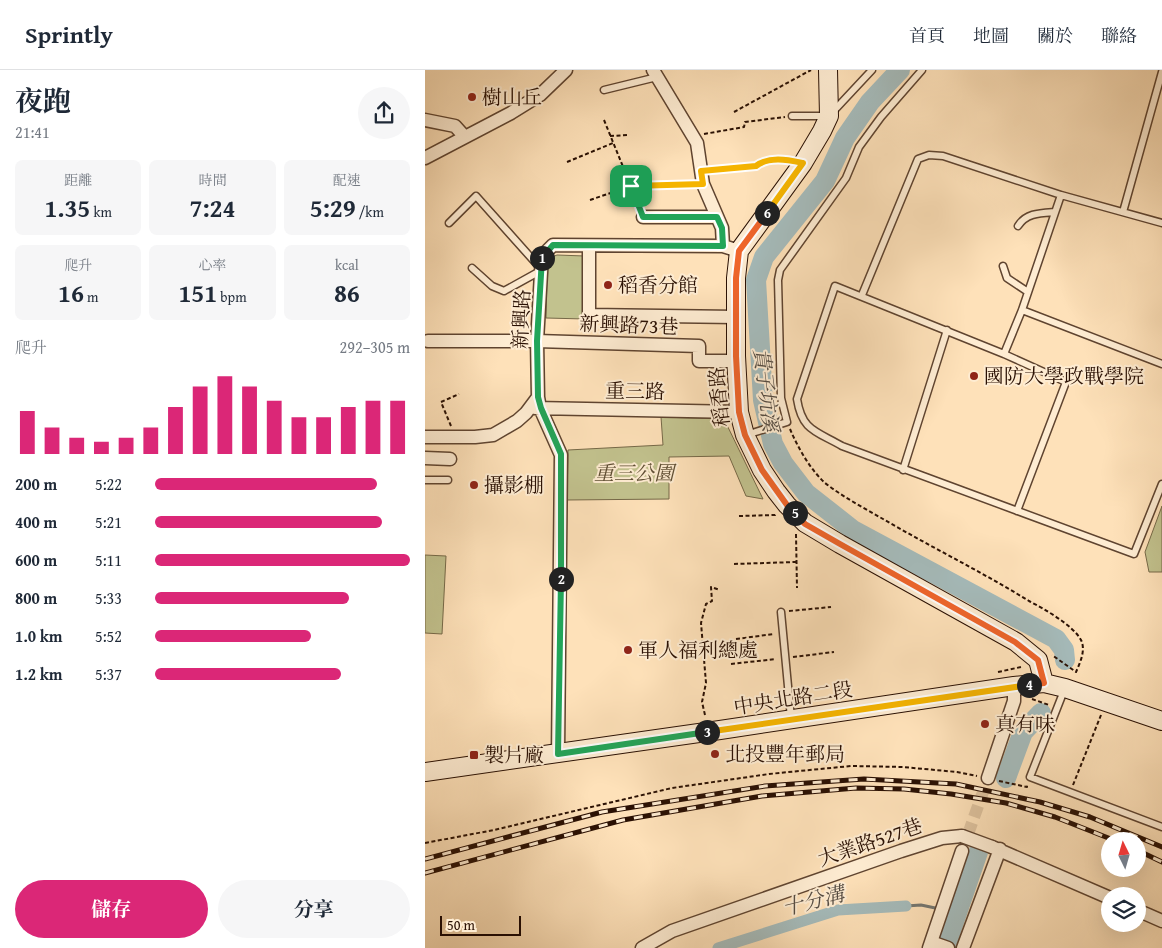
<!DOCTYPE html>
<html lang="zh-TW">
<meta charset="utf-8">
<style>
body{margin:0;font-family:"Gentium Book Plus","Noto Serif TC",serif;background:#f6f6f7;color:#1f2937;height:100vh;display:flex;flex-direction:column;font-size:19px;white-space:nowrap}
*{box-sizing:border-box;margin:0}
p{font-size:16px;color:#747a83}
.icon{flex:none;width:28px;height:28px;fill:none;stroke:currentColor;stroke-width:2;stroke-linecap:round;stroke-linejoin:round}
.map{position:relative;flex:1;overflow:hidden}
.drawer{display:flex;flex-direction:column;background:#fff;width:425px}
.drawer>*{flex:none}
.needle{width:32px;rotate:355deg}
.controls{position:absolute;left:676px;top:762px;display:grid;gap:10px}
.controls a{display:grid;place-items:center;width:45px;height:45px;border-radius:50%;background:#fff;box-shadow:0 5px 20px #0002;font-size:25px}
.scale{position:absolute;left:15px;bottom:12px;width:81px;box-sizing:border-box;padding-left:5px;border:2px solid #2a1003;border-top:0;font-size:14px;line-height:18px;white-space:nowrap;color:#2a1003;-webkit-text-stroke:4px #feecd2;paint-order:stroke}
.pin{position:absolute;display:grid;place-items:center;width:42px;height:42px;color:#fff;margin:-21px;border-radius:10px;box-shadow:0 2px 8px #0006}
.km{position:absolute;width:25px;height:25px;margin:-12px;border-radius:50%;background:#222;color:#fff;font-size:14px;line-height:25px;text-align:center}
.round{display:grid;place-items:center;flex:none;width:52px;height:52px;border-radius:26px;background:#f6f6f7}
.head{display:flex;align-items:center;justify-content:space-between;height:85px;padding:0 15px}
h1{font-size:28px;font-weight:700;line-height:38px}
.figures{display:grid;grid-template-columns:repeat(3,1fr);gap:8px;height:85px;padding:5px 15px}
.figures div{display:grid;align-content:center;border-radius:8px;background:#f6f6f7;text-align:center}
.figures b{font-size:25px;font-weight:700}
.figures small{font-size:14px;font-weight:400}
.figures p{font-size:14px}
.chart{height:140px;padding:10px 15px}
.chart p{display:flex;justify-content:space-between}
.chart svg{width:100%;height:90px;margin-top:5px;stroke:#db2777;stroke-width:6}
.action{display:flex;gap:10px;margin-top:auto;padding:10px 15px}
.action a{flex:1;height:58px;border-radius:30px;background:#db2777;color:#fff;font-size:20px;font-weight:700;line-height:58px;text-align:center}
.action a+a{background:#f6f6f7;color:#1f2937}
ul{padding:0 15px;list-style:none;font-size:16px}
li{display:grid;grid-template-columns:80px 60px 1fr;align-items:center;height:38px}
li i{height:12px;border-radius:6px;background:#db2777}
header{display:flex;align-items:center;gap:30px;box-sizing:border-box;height:70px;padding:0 25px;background:#fff;border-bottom:1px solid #e0e1e3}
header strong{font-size:24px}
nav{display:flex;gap:28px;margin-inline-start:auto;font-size:18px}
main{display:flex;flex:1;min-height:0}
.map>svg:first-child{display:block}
.green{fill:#c2c28e;stroke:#766948}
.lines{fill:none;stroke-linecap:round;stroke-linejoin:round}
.stream{stroke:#747771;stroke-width:3}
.canal{stroke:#a5bbbb;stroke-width:11}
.river{stroke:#a5bbbb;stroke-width:20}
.street-tunnel{stroke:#dec29e;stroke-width:12;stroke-dasharray:12 6;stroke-linecap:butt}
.lane-casing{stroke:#5f4430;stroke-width:9}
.street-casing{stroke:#5f4430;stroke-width:15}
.secondary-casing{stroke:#2a1003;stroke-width:20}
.path{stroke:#2a1003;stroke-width:2;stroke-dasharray:4 2.5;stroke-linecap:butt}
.lane{stroke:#feecd2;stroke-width:6}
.street{stroke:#feecd2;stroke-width:12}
.secondary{stroke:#feecd2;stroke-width:18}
.rail-casing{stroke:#2a1003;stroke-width:5}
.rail{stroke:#feecd2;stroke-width:3;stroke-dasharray:9;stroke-linecap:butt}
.street-bridge-casing{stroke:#5f4430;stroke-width:15;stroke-linecap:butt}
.street-bridge{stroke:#feecd2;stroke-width:12}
.split-1-casing{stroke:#fff;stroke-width:10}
.split-2-casing{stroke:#fff;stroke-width:10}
.split-3-casing{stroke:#fff;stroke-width:10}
.split-4-casing{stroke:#fff;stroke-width:10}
.split-5-casing{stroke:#fff;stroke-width:10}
.split-6-casing{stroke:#fff;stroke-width:10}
.split-7-casing{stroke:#fff;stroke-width:10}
.split-1{stroke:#22a559;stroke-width:6}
.split-2{stroke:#22a559;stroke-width:6}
.split-3{stroke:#22a559;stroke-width:6}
.split-4{stroke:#f5b400;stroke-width:6}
.split-5{stroke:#f0652b;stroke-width:6}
.split-6{stroke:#f0652b;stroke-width:6}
.split-7{stroke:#f5b400;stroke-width:6}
.poi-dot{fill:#8f2418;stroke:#feecd2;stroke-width:2}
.labels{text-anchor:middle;stroke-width:4;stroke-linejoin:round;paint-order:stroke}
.poi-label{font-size:20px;fill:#2a1003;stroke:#feecd2;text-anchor:start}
.street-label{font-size:20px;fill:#2a1003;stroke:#feecd2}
.park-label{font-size:20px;font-style:italic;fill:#5f4e34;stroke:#feecd2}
.water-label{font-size:21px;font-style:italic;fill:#554c43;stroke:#feecd2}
</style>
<header>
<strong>Sprintly</strong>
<nav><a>首頁</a><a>地圖</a><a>關於</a><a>聯絡</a></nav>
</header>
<main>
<section class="drawer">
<div class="head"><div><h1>夜跑</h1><p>21:41</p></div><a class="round"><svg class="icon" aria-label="share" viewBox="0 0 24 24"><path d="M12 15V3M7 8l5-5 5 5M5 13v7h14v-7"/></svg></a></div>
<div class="figures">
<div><p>距離</p><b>1.35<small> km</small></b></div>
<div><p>時間</p><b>7:24</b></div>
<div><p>配速</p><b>5:29<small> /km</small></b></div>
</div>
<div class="figures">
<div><p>爬升</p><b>16<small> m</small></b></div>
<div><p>心率</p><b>151<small> bpm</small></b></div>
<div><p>kcal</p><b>86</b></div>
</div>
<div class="chart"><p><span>爬升</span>292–305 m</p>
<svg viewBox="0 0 160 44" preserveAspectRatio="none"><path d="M5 44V23M15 44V31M25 44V36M35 44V38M45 44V36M55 44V31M65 44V21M75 44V11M85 44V6M95 44V11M105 44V18M115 44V26M125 44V26M135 44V21M145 44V18M155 44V18"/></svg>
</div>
<ul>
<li><b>200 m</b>5:22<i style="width:87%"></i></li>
<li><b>400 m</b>5:21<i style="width:89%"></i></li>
<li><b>600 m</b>5:11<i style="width:100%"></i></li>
<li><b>800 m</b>5:33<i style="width:76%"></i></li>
<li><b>1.0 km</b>5:52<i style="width:61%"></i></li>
<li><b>1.2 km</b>5:37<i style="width:73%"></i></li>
</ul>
<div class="action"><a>儲存</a><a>分享</a></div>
</section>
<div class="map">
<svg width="737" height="878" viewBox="0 0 737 878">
<rect width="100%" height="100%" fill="#fee1b9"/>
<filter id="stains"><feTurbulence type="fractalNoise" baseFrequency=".004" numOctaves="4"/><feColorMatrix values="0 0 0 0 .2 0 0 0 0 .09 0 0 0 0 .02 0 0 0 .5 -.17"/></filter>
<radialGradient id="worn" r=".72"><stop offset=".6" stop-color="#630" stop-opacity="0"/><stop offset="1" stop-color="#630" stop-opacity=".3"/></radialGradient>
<!-- green -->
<path class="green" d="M132 185 160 186V249L121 248 122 196 127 187Z
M236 347 299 349 338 429 321 426 304 386 244 387V429L142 430 143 380 238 375Z
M737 436V502H724L720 482Z
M0 485 21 486 17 564 0 563Z"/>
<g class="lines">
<!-- stream -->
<path class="stream" d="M333 330 337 328
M481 836 496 835 515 839
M521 840 532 842"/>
<!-- canal -->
<path class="canal" d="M293 878 413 840 481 836"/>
<!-- river -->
<path class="river" d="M475 0 445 32 420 68 400 111 339 187 331 210 338 330 348 374 358 393 381 423 428 460 631 569 639 580 640 590
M581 708 598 662 616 643
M520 878 553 782"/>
<!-- street-tunnel -->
<path class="street-tunnel" d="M537 781 563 708"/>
<!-- lane casing -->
<g class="lane-casing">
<path id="lane" d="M179 20 232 7
M367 46H404L447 0
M698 142 737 2
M24 153 51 126 117 200 79 221 67 216 47 198
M737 153 636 125 597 240 579 284 410 216 372 329C377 361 391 361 417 376L709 484 737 414
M593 156C601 143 615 143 630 142
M578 196 582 208 603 222
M437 225 493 89 504 85 518 86 636 125
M597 240 737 294
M579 284 641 312 592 441
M321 365 362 352 356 328 353 210 355 200 421 108 434 77 456 47 497 0
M478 400 522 260
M0 410H23
M356 542 366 648
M640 618 605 707 737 757"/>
</g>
<!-- street casing -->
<g class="street-casing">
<path id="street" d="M228 0 272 73 278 114 297 158 298 176
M0 50 30 56 39 66
M0 88 86 43 115 25 141 0
M218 147H292
M164 176V245L311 247
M3 271H112L274 276V291H311
M113 327 115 338 136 385 133 683
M110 338 314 342
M0 367H50L68 365 92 351 101 343 113 327 112 271 117 186 128 175 298 176 314 181
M0 388 25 389
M563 708 589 631V616
M567 777 685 828
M712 840 737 851
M506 872 523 878
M217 878 247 861 476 781 517 768 537 766
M504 878 537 781
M538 878 575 779"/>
</g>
<!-- secondary casing -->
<g class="secondary-casing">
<path id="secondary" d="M403 0 404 46 397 61 378 93 314 181 311 208V286L314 342 320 365 337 400 351 421 362 435 380 453 415 474 591 572 613 590 619 613
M0 702 295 660 589 616 619 613 640 618 737 651"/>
</g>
<!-- path -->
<path class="path" d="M309 42 386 0
M179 50 214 136
M279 64 319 57 320 52 360 47
M185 66 203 65
M142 92 188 73
M287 100 331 96 337 92 363 90
M165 130 206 116 266 114
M26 356 16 332 34 324
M365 359C373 378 385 399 400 413 418 427 439 438 458 449 506 477 557 502 604 531 619 539 648 555 656 570 661 580 655 593 651 602L627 585
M314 446 350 445 352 443
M371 464 372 518
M309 494 371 492
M364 541 406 537
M311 569 349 564
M368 587 409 582
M306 594 351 589
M573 602 596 597
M607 629 624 635
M280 645 277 632 281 613 276 553 281 534 287 531 286 517 295 520
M574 711 602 717V715
M648 715 676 645
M0 773 69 760 247 718 344 704 426 696 478 697 532 702 552 706"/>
<!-- lane -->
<use href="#lane" class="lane"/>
<!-- street -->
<use href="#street" class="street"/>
<!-- secondary -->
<use href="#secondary" class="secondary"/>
<!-- rail casing -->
<g class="rail-casing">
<path id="rail" d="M712 780 737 792
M0 789 177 742 340 716 439 709 531 714 615 732 665 747 737 777
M0 803 198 750 337 726 431 718 479 719 526 724 581 733 630 747 691 771"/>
</g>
<!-- rail -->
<use href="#rail" class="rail"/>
<!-- street-bridge casing -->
<g class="street-bridge-casing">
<path id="street-bridge" d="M537 766 567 777"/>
</g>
<!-- street-bridge -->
<use href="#street-bridge" class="street-bridge"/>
</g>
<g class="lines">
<!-- split-1 casing -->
<g class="split-1-casing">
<path id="split-1" d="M117 188 128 175 298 176 297 158 292 147H218L206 116"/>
</g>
<!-- split-2 casing -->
<g class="split-2-casing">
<path id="split-2" d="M117 188 112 271 113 327 116 338 136 384V509"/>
</g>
<!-- split-3 casing -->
<g class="split-3-casing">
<path id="split-3" d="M136 509 133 684 282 662"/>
</g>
<!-- split-4 casing -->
<g class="split-4-casing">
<path id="split-4" d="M282 662 604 615"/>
</g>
<!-- split-5 casing -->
<g class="split-5-casing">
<path id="split-5" d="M370 443 380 454 415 474 590 572 613 590 619 613 604 615"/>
</g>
<!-- split-6 casing -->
<g class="split-6-casing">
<path id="split-6" d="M342 143 314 181 311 208V286L314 342 320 365 337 400 362 435 370 443"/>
</g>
<!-- split-7 casing -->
<g class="split-7-casing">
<path id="split-7" d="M206 116 278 114 276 101 331 96C344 86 363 90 378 93L342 143"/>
</g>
<!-- split-1 -->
<use href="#split-1" class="split-1"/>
<!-- split-2 -->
<use href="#split-2" class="split-2"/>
<!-- split-3 -->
<use href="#split-3" class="split-3"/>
<!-- split-4 -->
<use href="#split-4" class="split-4"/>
<!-- split-5 -->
<use href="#split-5" class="split-5"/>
<!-- split-6 -->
<use href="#split-6" class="split-6"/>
<!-- split-7 -->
<use href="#split-7" class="split-7"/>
</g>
<!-- markers -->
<g class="poi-dot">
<circle cx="47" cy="27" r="5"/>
<circle cx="183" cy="215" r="5"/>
<circle cx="549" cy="306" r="5"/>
<circle cx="49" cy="415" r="5"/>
<circle cx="203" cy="580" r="5"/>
<circle cx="560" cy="654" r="5"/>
<circle cx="290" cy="684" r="5"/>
<rect x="44" y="680" width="10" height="10" rx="2.5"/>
</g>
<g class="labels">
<!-- poi labels -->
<g class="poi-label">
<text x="57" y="34">樹山丘</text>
<text x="193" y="222">稻香分館</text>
<text x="559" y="313">國防大學政戰學院</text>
<text x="59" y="422">攝影棚</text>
<text x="213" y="587">軍人福利總處</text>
<text x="570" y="661">真有味</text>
<text x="300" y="691">北投豐年郵局</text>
<text x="59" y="692">製片廠</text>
</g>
<!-- street labels -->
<g class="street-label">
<text transform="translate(96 249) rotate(-87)" y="7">新興路</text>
<text transform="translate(204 255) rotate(2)" y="7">新興路73巷</text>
<text transform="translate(210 321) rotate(1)" y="7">重三路</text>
<text transform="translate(294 327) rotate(-96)" y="7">稻香路</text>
<text transform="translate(368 628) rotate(-9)" y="7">中央北路二段</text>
<text transform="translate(445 772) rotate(-19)" y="7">大業路527巷</text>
</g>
<!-- park labels -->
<g class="park-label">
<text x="209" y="410">重三公園</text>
</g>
<!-- water labels -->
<g class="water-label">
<text transform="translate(341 320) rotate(83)" y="7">貴子坑溪</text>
<text transform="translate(388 831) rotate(-14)" y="7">十分溝</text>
</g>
</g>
<rect width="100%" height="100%" filter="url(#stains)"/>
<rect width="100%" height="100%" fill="url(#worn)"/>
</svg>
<div class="controls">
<a><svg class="needle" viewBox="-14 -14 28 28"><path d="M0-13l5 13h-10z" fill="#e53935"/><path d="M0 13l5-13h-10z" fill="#747a83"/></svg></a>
<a><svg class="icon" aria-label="layers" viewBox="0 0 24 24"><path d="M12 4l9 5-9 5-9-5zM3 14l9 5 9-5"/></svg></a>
</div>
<div class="scale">50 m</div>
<div class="pin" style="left:206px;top:116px;background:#1e9e55"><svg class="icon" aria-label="arrive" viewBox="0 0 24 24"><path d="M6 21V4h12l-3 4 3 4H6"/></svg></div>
<b class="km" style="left:117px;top:188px">1</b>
<b class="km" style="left:136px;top:509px">2</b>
<b class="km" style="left:282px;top:662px">3</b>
<b class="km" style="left:604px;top:615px">4</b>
<b class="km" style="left:370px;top:443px">5</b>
<b class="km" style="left:342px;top:143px">6</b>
</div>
</main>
